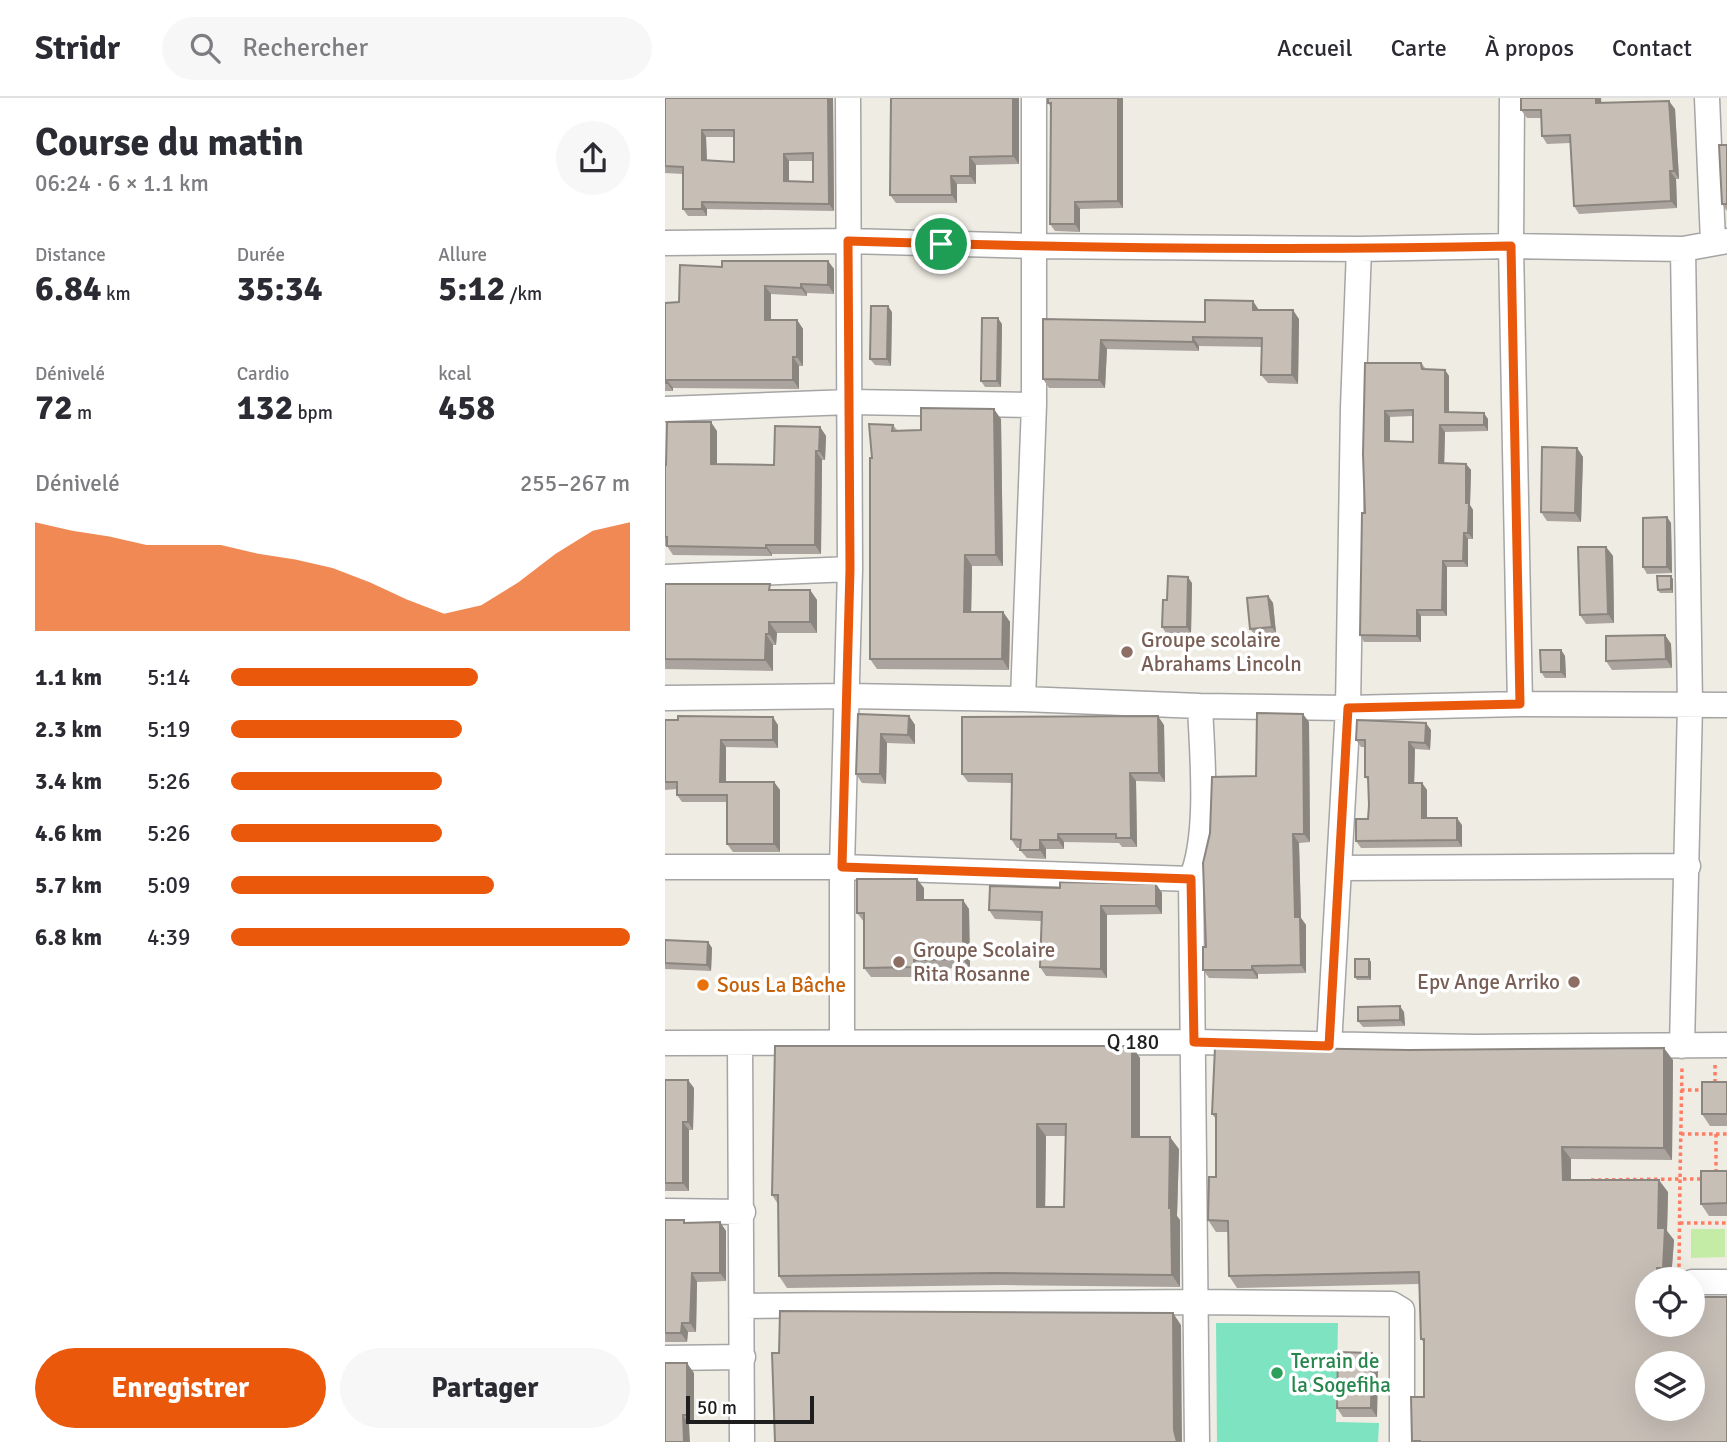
<!DOCTYPE html>
<html lang="fr">
<meta charset="utf-8">
<style>
body{margin:0;font-family:Signika,sans-serif;background:#f7f7f7;color:#2b2b33;height:100vh;display:flex;flex-direction:column;font-size:26px;white-space:nowrap}
*{box-sizing:border-box;margin:0}
p{font-size:23px;color:#7c7c81}
.icon{flex:none;width:38px;height:38px;fill:none;stroke:currentColor;stroke-width:2;stroke-linecap:round;stroke-linejoin:round}
.map{position:relative;flex:1;overflow:hidden}
.side{display:flex;flex-direction:column;background:#fff;width:665px}
.side>*{flex:none}
.fabs{position:absolute;left:970px;top:1169px;display:grid;gap:14px}
.fabs a{display:grid;place-items:center;width:70px;height:70px;border-radius:50%;background:#fff;box-shadow:0 7px 28px #0002;font-size:35px}
.scale{position:absolute;left:21px;bottom:18px;width:128px;box-sizing:border-box;padding-left:7px;border:4px solid #1e1e1e;border-top:0;font-size:19px;line-height:24px;white-space:nowrap;color:#1e1e1e;-webkit-text-stroke:5px #fff;paint-order:stroke}
.pin{position:absolute;display:grid;place-items:center;width:60px;height:60px;color:#fff;margin:-30px;border:4px solid #fff;border-radius:50%;box-shadow:0 2px 7px #0007}
.round{display:grid;place-items:center;flex:none;width:74px;height:74px;border-radius:37px;background:#f7f7f7}
.headline{display:flex;align-items:center;justify-content:space-between;height:119px;padding:0 35px}
h1{font-size:38px;font-weight:700;line-height:52px}
.metrics{display:grid;grid-template-columns:repeat(3,1fr);gap:10px;height:119px;padding:7px 35px}
.metrics div{display:grid;align-content:center}
.metrics b{font-size:35px;font-weight:700}
.metrics small{font-size:19px;font-weight:400}
.metrics p{font-size:19px}
.chart{height:196px;padding:14px 35px}
.chart p{display:flex;justify-content:space-between}
.chart svg{width:100%;height:126px;margin-top:7px;fill:#ea580c;opacity:.7}
.action{display:flex;gap:14px;margin-top:auto;padding:14px 35px}
.action a{flex:1;height:80px;border-radius:42px;background:#ea580c;color:#fff;font-size:28px;font-weight:700;line-height:80px;text-align:center}
.action a+a{background:#f7f7f7;color:#2b2b33}
ul{padding:0 35px;list-style:none;font-size:23px}
li{display:grid;grid-template-columns:112px 84px 1fr;align-items:center;height:52px}
li i{height:18px;border-radius:9px;background:#ea580c}
header{display:flex;align-items:center;gap:42px;box-sizing:border-box;height:98px;padding:0 35px;background:#fff;border-bottom:2px solid #e1e1e2}
header strong{font-size:33px}
nav{display:flex;gap:38px;margin-inline-start:auto;font-size:24px}
.search{width:490px;height:63px;background:#f7f7f7;display:flex;align-items:center;gap:18px;box-sizing:border-box;padding:0 24px;border-radius:38px;color:#7c7c81;font-size:26px}
main{display:flex;flex:1;min-height:0}
.map>svg:first-child{display:block}
.grass{fill:#c4eca6}
.pitch{fill:#7de3c1}
.lines{fill:none;stroke-linecap:round;stroke-linejoin:round}
.minor-casing{stroke:#a5a5a5;stroke-width:27}
.path{stroke:#ff7d64;stroke-width:3.5;stroke-dasharray:3.5 3.5;stroke-linecap:butt}
.minor{stroke:#fff;stroke-width:24}
.wall{fill:#aba39d;fill-rule:evenodd}
.shaded-wall{fill:#8b857f}
.building{fill:#c7beb6;stroke:#8b857f;stroke-width:2;fill-rule:evenodd}
.route-casing{stroke:#fff;stroke-width:14}
.route{stroke:#ea580c;stroke-width:9}
.education-dot{fill:#8d6e63;stroke:#fff;stroke-width:2.5}
.food-dot{fill:#e8710a;stroke:#fff;stroke-width:2.5}
.leisure-dot{fill:#2e9e5b;stroke:#fff;stroke-width:2.5}
.labels{text-anchor:middle;stroke-width:7;stroke-linejoin:round;paint-order:stroke}
.education-label{font-size:21px;fill:#785e54;stroke:#fff;text-anchor:start}
.food-label{font-size:21px;fill:#c56008;stroke:#fff;text-anchor:start}
.street-label{font-size:21px;fill:#1e1e1e;stroke:#fff}
.leisure-label{font-size:21px;fill:#27864d;stroke:#fff;text-anchor:start}
</style>
<header>
<strong>Stridr</strong>
<div class="search"><svg class="icon" aria-label="search" viewBox="0 0 24 24"><circle cx="10" cy="10" r="6"/><path d="M15 15l6 6"/></svg>Rechercher</div>
<nav><a>Accueil</a><a>Carte</a><a>À propos</a><a>Contact</a></nav>
</header>
<main>
<section class="side">
<div class="headline"><div><h1>Course du matin</h1><p>06:24 · 6 × 1.1 km</p></div><a class="round"><svg class="icon" aria-label="share" viewBox="0 0 24 24"><path d="M12 15V3M7 8l5-5 5 5M5 13v7h14v-7"/></svg></a></div>
<div class="metrics">
<div><p>Distance</p><b>6.84<small> km</small></b></div>
<div><p>Durée</p><b>35:34</b></div>
<div><p>Allure</p><b>5:12<small> /km</small></b></div>
</div>
<div class="metrics">
<div><p>Dénivelé</p><b>72<small> m</small></b></div>
<div><p>Cardio</p><b>132<small> bpm</small></b></div>
<div><p>kcal</p><b>458</b></div>
</div>
<div class="chart"><p><span>Dénivelé</span>255–267 m</p>
<svg viewBox="0 0 160 44" preserveAspectRatio="none"><path d="M0 44V6L10 9L20 11L30 14L40 14L50 14L60 17L70 19L80 22L90 27L100 33L110 38L120 35L130 27L140 17L150 9L160 6V44z"/></svg>
</div>
<ul>
<li><b>1.1 km</b>5:14<i style="width:62%"></i></li>
<li><b>2.3 km</b>5:19<i style="width:58%"></i></li>
<li><b>3.4 km</b>5:26<i style="width:53%"></i></li>
<li><b>4.6 km</b>5:26<i style="width:53%"></i></li>
<li><b>5.7 km</b>5:09<i style="width:66%"></i></li>
<li><b>6.8 km</b>4:39<i style="width:100%"></i></li>
</ul>
<div class="action"><a>Enregistrer</a><a>Partager</a></div>
</section>
<div class="map">
<svg width="1062" height="1344" viewBox="0 0 1062 1344">
<rect width="100%" height="100%" fill="#efece3"/>
<!-- grass -->
<path class="grass" d="M1060 1131V1159L1026 1160V1131Z"/>
<!-- pitch -->
<path class="pitch" d="M551 1225H673L671 1324 714 1325 713 1344H552Z"/>
<g class="lines">
<!-- minor casing -->
<g class="minor-casing">
<path id="minor" d="M847 0 846 148 855 606
M1042 0 1048 144
M0 145 183 143 369 148 694 151 846 148 1018 151 1062 143
M0 311 185 304 369 307
M0 479 185 471
M0 600 182 598 358 601 535 608 683 610 855 606 1062 607
M358 601 369 307V0
M0 769H177L526 781
M675 770 1023 768
M177 944V769L185 471 183 0
M0 945 529 944 811 949 1062 947
M75 945 77 1344
M664 948 683 610 688 310 694 151
M1017 948 1025 607 1018 151
M0 1113 78 1114
M1027 1184H1062
M77 1208 532 1204 727 1206 737 1212V1344
M0 1260 78 1259
M532 1344 526 781C545 738 537 656 535 608"/>
</g>
<!-- path -->
<path class="path" d="M1050 967V987
M1016 992H1039
M1016 1036H1062
M1051 1036V1076
M926 1082 1015 1081 1017 969
M1015 1125H1062
M1014 1169 1015 1081H1039"/>
<!-- minor -->
<use href="#minor" class="minor"/>
</g>
<!-- wall -->
<path class="wall" d="M0 0H168L169 113 42 111V118H23L18 111V76L0 75ZM41 39H69V64L42 62ZM124 63H148V84L124 83Z
M354 0V66L311 67V86H292V105H231L225 97Z
M383 0H458V110L415 111V134L390 133 385 126 386 9 383 5Z
M856 0H936V5L1010 11 1014 81H1011L1012 110 914 116 909 108 905 45 882 46 877 38 876 20H862L856 12Z
M1062 47V113L1057 106Z
M163 163 169 171V196L142 195V198L106 196V222H132L138 231V268H134V291L8 290V293H0V205L14 204 57 169Z
M594 212 634 221 633 286 603 285 596 277 597 249 534 248V253L442 251 440 290H384L378 281V221L540 224Z
M227 214 226 268 210 267 205 261Z
M337 226 336 289H320L316 283Z
M700 265H756L761 271 780 272 784 278V314L823 321V333L780 334 779 366H801L806 372 805 407 808 412V441H803V469H782V518H756V544H699L695 537 700 415ZM748 318V344L725 343V319Z
M336 321 338 468H307L306 514H338L345 524 344 572 212 571 205 561 228 327 232 332H256Z
M155 329 161 338 160 362H157L156 456H107V458L8 457 2 448H0V367L52 333V367H109Z
M912 350 918 359 916 424 882 423 876 414Z
M1002 419 1006 425 1007 475 982 476 978 469Z
M941 449 948 458 949 525 921 526 915 517Z
M1008 481V495H995L993 492Z
M527 485 526 536 501 535 497 529 502 502Z
M0 486 108 492H145L152 502V535H112L111 547H108V573L0 571Z
M603 498 608 505 611 535 590 537 585 531Z
M1000 537 1006 546 1007 570 947 572 941 563Z
M896 552 900 558 901 580H880L876 574Z
M193 616 244 618 250 627V646L222 645 221 686 197 685 191 676Z
M0 622 113 627V650L61 649V684H109L115 692V754H68L62 746V704H17L12 697V691L0 692Z
M644 624 645 744 634 745 636 820 641 827V875L593 876V881L544 880 538 872 541 849 591 678Z
M499 627 500 684 471 683 472 749H457L454 745 399 744V751H381V761L362 760 355 752 356 750H352L346 741 347 685 303 684 297 676Z
M766 632 765 652 750 651 749 685H757L762 692V720L797 727V749L696 750 691 743 703 721 704 707V683L700 679V649H696L691 642Z
M491 786 497 795V816L442 817V880L381 878 375 869 376 823 330 821 324 812 395 790Z
M259 790V802L304 811 305 870 256 871V879H206L199 870V824L192 815Z
M0 842 43 844 47 850 46 873 0 871Z
M704 861 706 864V882H692L690 879Z
M739 914 740 928 698 929 693 923Z
M467 948 475 960V1039L514 1051 512 1118 515 1122V1189L338 1187 122 1190 114 1178 113 1106 107 1097ZM381 1038H401L399 1109H380Z
M1008 962 1007 1062 906 1061V1082L1003 1094 1002 1133 1009 1142 1006 1181H982L1062 1344H748L747 1343 759 1299V1245L756 1241 754 1186 572 1190 564 1178 563 1134H551L543 1122 551 1079V1021L547 1016Z
M0 982 29 990 28 1032H24V1093H0Z
M1062 984V1028H1045L1037 1016Z
M1062 1073V1118H1044L1036 1106Z
M0 1122 21 1125 55 1124 61 1133V1183L32 1184 31 1234H23L22 1244H0Z
M713 1264 712 1319H678L672 1310Z
M29 1275V1326H24L0 1344Z"/>
<!-- shaded-wall -->
<path class="shaded-wall" d="M163 0H168L169 113 164 106Z
M348 0H354V66L348 58Z
M453 0H458V110L453 103Z
M931 0H936L937 13 931 5Z
M1004 3 1010 11 1014 81 1009 73Z
M37 32 41 39 42 69 37 62Z
M119 56 124 63V90L119 83Z
M305 59 311 67V86L305 78Z
M1005 73 1011 81 1012 110 1006 103Z
M286 78 292 86V105L287 97Z
M37 104 42 111V118L37 111Z
M410 104 415 111V134L410 126Z
M163 163 169 171V196L163 187Z
M136 186 142 195V198L136 190Z
M100 188 106 196V230L100 222Z
M588 203 594 212H588Z
M223 208 227 214 226 268 222 261Z
M628 212 634 221 633 286 627 277Z
M333 220 337 226 336 289 332 283Z
M132 222 138 231V268L132 259Z
M528 239 534 248V253L528 244Z
M436 242 442 251 440 290 434 282Z
M128 259 134 268V291L128 282Z
M780 272 784 278V321L780 314Z
M2 282 8 290V293L2 285Z
M329 311 336 321 338 468 331 457Z
M720 313 725 319V349L720 343Z
M819 315 823 321V333L819 327Z
M46 324 52 333V375L46 366Z
M775 327 780 334 779 372 774 365Z
M155 329 161 338 160 362 154 353Z
M912 350 918 359 916 424 910 415Z
M151 353 157 362 156 456 150 447Z
M801 366 806 372 805 407 808 412V441L803 435 801 405Z
M1002 419 1006 425 1007 475 1002 469Z
M799 435 803 441V469L798 463Z
M101 447 107 456V458L101 450Z
M941 449 948 458 949 525 943 516Z
M300 457 307 468 306 524 299 514Z
M778 463 782 469V518L777 512Z
M1006 478 1008 481V495L1006 491Z
M523 479 527 485 526 536 522 529Z
M145 492 152 502V535L145 524Z
M603 498 608 505 611 535 607 529Z
M752 512 756 518V544L752 538Z
M338 514 345 524 344 572 337 561Z
M104 524 112 535 111 547 104 536Z
M101 536 108 547V573L100 562Z
M1000 537 1006 546 1007 570 1001 561Z
M896 552 900 558 901 580 896 574Z
M638 616 644 624 645 744 639 736Z
M244 618 250 627V646L243 637Z
M493 618 499 627 500 684 494 675Z
M108 619 113 627V650L108 642Z
M761 625 766 632 765 652 760 645Z
M216 636 222 645 221 686 215 676Z
M56 642 61 649V691L55 684Z
M744 644 750 651 749 692 744 685Z
M465 675 471 683 472 749 466 740Z
M109 684 115 692V754L109 746Z
M757 685 762 692V727L757 720Z
M792 720 797 727V749L792 742Z
M393 736 399 744V751L393 742Z
M628 736 634 745 636 820 641 827V875L636 867 630 819Z
M375 742 381 751V761L375 752Z
M252 781 259 790V811L252 802Z
M491 786 497 795V816L491 808Z
M298 802 304 811 305 870 298 861Z
M436 808 442 817V880L436 871Z
M43 844 47 850 46 873 42 867Z
M704 861 706 864V882L704 879Z
M249 862 256 871V879L249 869Z
M587 868 593 876V881L587 872Z
M735 908 739 914 740 928 735 922Z
M467 948 475 960V1051L467 1039Z
M999 950 1008 962 1007 1062 999 1050Z
M23 982 29 990 28 1032 23 1024Z
M18 1024 24 1032V1093L18 1085Z
M372 1026 381 1038 380 1121 372 1109Z
M505 1039 514 1051 512 1118 515 1122V1189L507 1177 504 1110Z
M897 1049 906 1061V1093L898 1082Z
M994 1082 1003 1094 1002 1133 1009 1142 1006 1181 998 1170 993 1130Z
M55 1124 61 1133V1183L55 1175Z
M992 1170 1000 1181H992Z
M27 1175 32 1184 31 1234 25 1225Z
M508 1215 516 1227 517 1344H512L509 1332Z
M17 1225 23 1234 22 1244 16 1235Z
M707 1255 713 1264 712 1319 706 1310Z
M22 1265 29 1275V1326L22 1317Z
M18 1317 24 1326 25 1344H19Z"/>
<!-- building -->
<path class="building" d="M0 0H163L164 106 37 104V111H18V69L0 68ZM37 32H69V64L37 62ZM148 55V84L119 83V56Z
M226 0H348V58L305 59V78H286L287 97H225Z
M383 0H453V103L410 104V126H385L386 5H383Z
M856 0H931V5L1004 3 1009 73H1005L1006 103 909 108 905 37 877 38 876 12H856Z
M1054 47H1062V106H1057Z
M57 163H163V187L136 186V190L100 188V222H132V259H128V282H2V285H0V205L14 204 15 167 57 169Z
M540 202 588 203V212H628L627 277H596L597 240 528 239V244L436 242 434 282 378 281V221L540 224Z
M206 208H223L222 261H205Z
M317 220H333L332 283H316Z
M700 265H756L757 271 780 272V314L819 315V327H775L774 365 801 366V405H804L803 435H799L798 463H778L777 512H752V538L695 537 697 415H700L698 356ZM748 312V344L720 343V313Z
M256 310 329 311 331 457H300L299 514H338L337 561H205V360H207L204 326 228 327 227 333 256 332Z
M2 324H46V366L109 367 110 328 155 329 154 353H151L150 447H101V450L2 448V439H0V367H1Z
M877 349 912 350 910 415 876 414Z
M1002 419V469H978V420Z
M913 449H941L943 516 915 517Z
M503 478 523 479 522 529H497L498 502H502Z
M992 478H1006V491L993 492Z
M0 486H105L104 492H145V524H104V536H101L100 562 0 561Z
M603 498 607 529 585 531 582 500Z
M1000 537 1001 561 941 563V538Z
M875 552H896V574H876Z
M592 615 638 616 639 736H628L630 819H635L636 867 587 868V872H538V849H541L538 765 545 735 547 679 591 678Z
M193 616 244 618 243 637 216 636 215 676H191Z
M13 618 108 619V642H56L55 684H109V746H62V697H12V684H0V622H13Z
M493 618 494 675H465L466 740H451V736H393V742H375V752H355L356 742 346 741 347 676H297V619Z
M692 622 761 625 760 645 744 644V685H757V720H792V742L691 743V721H703L704 707 703 679H700V642H691Z
M192 781H252V802H298V861L249 862V869L199 870V815H192Z
M395 784 491 786V808H436V871L375 869 377 814 324 812 325 788 395 790Z
M0 842 43 844 42 867 0 865Z
M690 861H704V879H690Z
M735 908V922L693 923V909Z
M110 948H467V1039H505L504 1110H506L507 1177 329 1175 114 1178 113 1097H107ZM372 1026H401L399 1109H372Z
M550 949 744 952 999 950V1050L897 1049 898 1082H994L993 1130H1000L998 1170H992V1181H982V1227H1027V1199H1062V1344H755V1343H747L746 1299H759V1241H756L754 1174 564 1178 563 1123 543 1122 544 1079H551V1016H547ZM982 1265H1027V1311H982Z
M0 982H23V1024H18V1085H0Z
M1037 984H1062V1016H1037Z
M1036 1073H1062V1105L1036 1106Z
M0 1122H19V1125L55 1124V1175H27L25 1225H17L16 1235H0Z
M115 1213 508 1215 509 1332 512 1344H110L107 1255H114Z
M673 1254 707 1255 706 1310H672Z
M0 1265H22V1317H18L19 1344H0Z"/>
<g class="lines">
<!-- route casing -->
<g class="route-casing">
<path id="route" d="M183 143C404 150 625 153 846 148L855 606 683 610 664 948 529 944 526 781 177 769 185 471Z"/>
</g>
<!-- route -->
<use href="#route" class="route"/>
</g>
<!-- markers -->
<g class="education-dot">
<circle cx="462" cy="554" r="7"/>
<circle cx="234" cy="864" r="7"/>
<circle cx="909" cy="884" r="7"/>
</g>
<circle class="food-dot" cx="38" cy="887" r="7"/>
<circle class="leisure-dot" cx="612" cy="1275" r="7"/>
<g class="labels">
<!-- education labels -->
<g class="education-label">
<text x="476" y="549">Groupe scolaire<tspan x="476" dy="24">Abrahams Lincoln</tspan></text>
<text x="248" y="859">Groupe Scolaire<tspan x="248" dy="24">Rita Rosanne</tspan></text>
<text x="895" y="891" text-anchor="end">Epv Ange Arriko</text>
</g>
<!-- food labels -->
<g class="food-label">
<text x="52" y="894">Sous La Bâche</text>
</g>
<!-- street labels -->
<g class="street-label">
<text x="468" y="951">Q 180</text>
</g>
<!-- leisure labels -->
<g class="leisure-label">
<text x="626" y="1270">Terrain de<tspan x="626" dy="24">la Sogefiha</tspan></text>
</g>
</g>
</svg>
<div class="fabs">
<a><svg class="icon" aria-label="locate" viewBox="0 0 24 24"><circle cx="12" cy="12" r="6"/><path d="M12 2v4M12 18v4M2 12h4M18 12h4"/></svg></a>
<a><svg class="icon" aria-label="layers" viewBox="0 0 24 24"><path d="M12 4l9 5-9 5-9-5zM3 14l9 5 9-5"/></svg></a>
</div>
<div class="scale">50 m</div>
<div class="pin" style="left:276px;top:146px;background:#1e9e55"><svg class="icon" aria-label="arrive" viewBox="0 0 24 24"><path d="M6 21V4h12l-3 4 3 4H6"/></svg></div>
</div>
</main>
